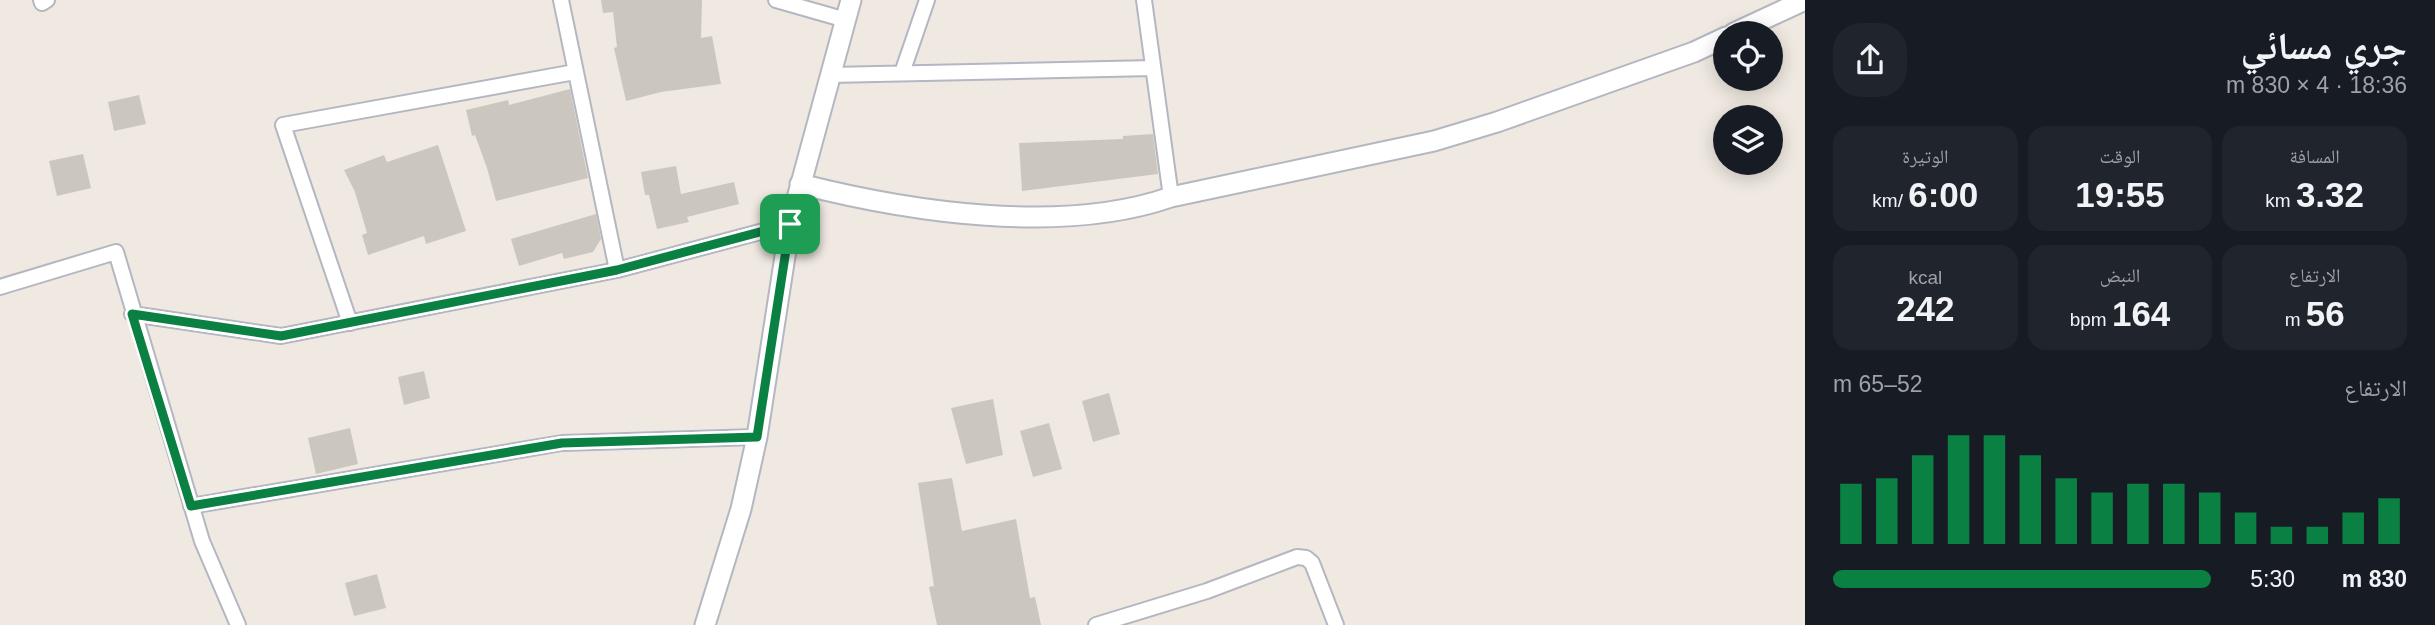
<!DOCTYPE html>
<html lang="ar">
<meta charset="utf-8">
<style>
body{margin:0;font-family:Helvetica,"Noto Naskh Arabic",sans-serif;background:#20242c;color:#f1f3f6;direction:rtl;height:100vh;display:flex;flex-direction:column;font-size:26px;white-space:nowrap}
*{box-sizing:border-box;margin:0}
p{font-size:23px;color:#9ea1a6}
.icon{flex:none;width:38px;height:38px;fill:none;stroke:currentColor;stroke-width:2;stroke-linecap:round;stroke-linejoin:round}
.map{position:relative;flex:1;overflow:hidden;direction:ltr}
.drawer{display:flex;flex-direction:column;background:#171b24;width:630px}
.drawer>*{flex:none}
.buttons{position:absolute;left:1713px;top:21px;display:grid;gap:14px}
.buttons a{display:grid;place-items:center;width:70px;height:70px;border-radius:50%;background:#171b24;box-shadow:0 4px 18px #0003;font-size:35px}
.pin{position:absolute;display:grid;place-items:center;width:60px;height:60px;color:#fff;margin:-30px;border-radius:14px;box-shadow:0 4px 10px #0006}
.round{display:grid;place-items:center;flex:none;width:74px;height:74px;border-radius:28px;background:#20242c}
.summary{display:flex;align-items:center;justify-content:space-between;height:119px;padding:0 28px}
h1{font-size:38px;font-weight:700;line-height:52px}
.metrics{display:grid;grid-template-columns:repeat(3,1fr);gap:10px;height:119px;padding:7px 28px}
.metrics div{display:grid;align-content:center;border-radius:18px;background:#20242c;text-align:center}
.metrics b{font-size:35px;font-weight:700}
.metrics small{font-size:19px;font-weight:400}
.metrics p{font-size:19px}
.chart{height:196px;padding:14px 28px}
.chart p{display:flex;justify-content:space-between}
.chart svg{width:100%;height:126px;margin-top:7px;stroke:#0b8043;stroke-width:6}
ul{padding:0 28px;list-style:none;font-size:23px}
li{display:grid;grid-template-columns:112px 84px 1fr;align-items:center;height:52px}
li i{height:18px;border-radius:9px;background:#0b8043}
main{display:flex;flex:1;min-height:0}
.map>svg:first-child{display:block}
.building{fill:#cbc7bf}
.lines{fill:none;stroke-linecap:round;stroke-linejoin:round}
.street-casing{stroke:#b4b7c1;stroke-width:18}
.secondary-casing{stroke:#b4b7c1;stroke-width:23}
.street{stroke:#fff;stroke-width:14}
.secondary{stroke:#fff;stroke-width:19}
.route-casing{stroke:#fff;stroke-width:14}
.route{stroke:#0b8043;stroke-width:9}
</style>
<main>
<section class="drawer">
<div class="summary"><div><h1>جري مسائي</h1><p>18:36 · 4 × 830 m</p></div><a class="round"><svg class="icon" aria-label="share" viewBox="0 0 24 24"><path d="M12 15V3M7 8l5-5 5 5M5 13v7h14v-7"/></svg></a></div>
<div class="metrics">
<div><p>المسافة</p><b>3.32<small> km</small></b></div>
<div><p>الوقت</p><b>19:55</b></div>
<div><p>الوتيرة</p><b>6:00<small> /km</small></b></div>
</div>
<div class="metrics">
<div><p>الارتفاع</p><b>56<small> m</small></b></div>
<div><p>النبض</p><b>164<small> bpm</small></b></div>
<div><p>kcal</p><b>242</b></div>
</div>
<div class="chart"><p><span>الارتفاع</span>52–65 m</p>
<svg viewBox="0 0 160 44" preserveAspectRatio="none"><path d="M5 44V23M15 44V21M25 44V13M35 44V6M45 44V6M55 44V13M65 44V21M75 44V26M85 44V23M95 44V23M105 44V26M115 44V33M125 44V38M135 44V38M145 44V33M155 44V28"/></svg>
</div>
<ul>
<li><b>830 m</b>5:30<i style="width:100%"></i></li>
</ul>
</section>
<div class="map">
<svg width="1805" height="625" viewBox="0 0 1805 625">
<rect width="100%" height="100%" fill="#efe9e1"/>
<!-- building -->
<path class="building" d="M601 0H702L701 38 712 36 721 84 661 92 626 101 614 48 617 47 613 12 603 13Z
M570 89 588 178 496 201 487 168 475 135 472 136 466 110 508 100 509 105Z
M139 95 146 124 114 131 108 102Z
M1153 134 1158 174 1022 191 1019 143 1123 139V136Z
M438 145 466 231 426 244 424 236 368 255 362 235 367 233 355 192 344 170 384 155 387 162Z
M83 154 91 188 57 196 49 161Z
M676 166 681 194 734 182 739 204 687 217 689 222 657 229 649 195H645L641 172Z
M596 214 601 239 593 252 564 259 562 253 519 266 511 239Z
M424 371 430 398 404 405 398 377Z
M1109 393 1120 434 1093 442 1082 401Z
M993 399 1003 455 966 464 951 408Z
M1049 423 1062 469 1033 477 1020 431Z
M350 428 358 464 316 474 308 438Z
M952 478 962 531 1016 519 1030 598 1035 597 1041 625H937L929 587 934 586 918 483Z
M377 574 386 608 354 616 345 583Z"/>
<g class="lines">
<!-- street casing -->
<g class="street-casing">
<path id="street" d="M41 0 42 3 47 0
M561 0 617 270
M776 0 846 20
M1144 0 1171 197
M902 73 927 0
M830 75 1153 68
M0 287 116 252 202 541 238 625
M132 314 281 336 617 270 790 224
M350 323 283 125 575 72
M191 506 562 443 757 437
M1096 625 1207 591 1297 557 1306 558 1312 563 1336 625"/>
</g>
<!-- secondary casing -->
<g class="secondary-casing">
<path id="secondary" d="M1734 33 1805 0
M800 184C910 212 1062 235 1171 197L1434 141 1497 122 1694 52 1726 37
M705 625 741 509 757 437 790 224 851 0"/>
</g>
<!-- street -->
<use href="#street" class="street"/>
<!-- secondary -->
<use href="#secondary" class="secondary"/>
</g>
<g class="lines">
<!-- route casing -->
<g class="route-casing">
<path id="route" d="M790 224 757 437 562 443 191 506 132 314 281 336 617 270Z"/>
</g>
<!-- route -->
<use href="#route" class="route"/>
</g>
</svg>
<div class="buttons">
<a><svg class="icon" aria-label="locate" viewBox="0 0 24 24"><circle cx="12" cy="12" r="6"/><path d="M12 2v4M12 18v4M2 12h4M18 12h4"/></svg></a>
<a><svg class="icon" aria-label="layers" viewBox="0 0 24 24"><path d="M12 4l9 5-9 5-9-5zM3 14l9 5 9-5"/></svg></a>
</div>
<div class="pin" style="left:790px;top:224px;background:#1e9e55"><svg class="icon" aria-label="arrive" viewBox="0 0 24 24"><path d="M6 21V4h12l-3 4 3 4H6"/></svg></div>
</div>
</main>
